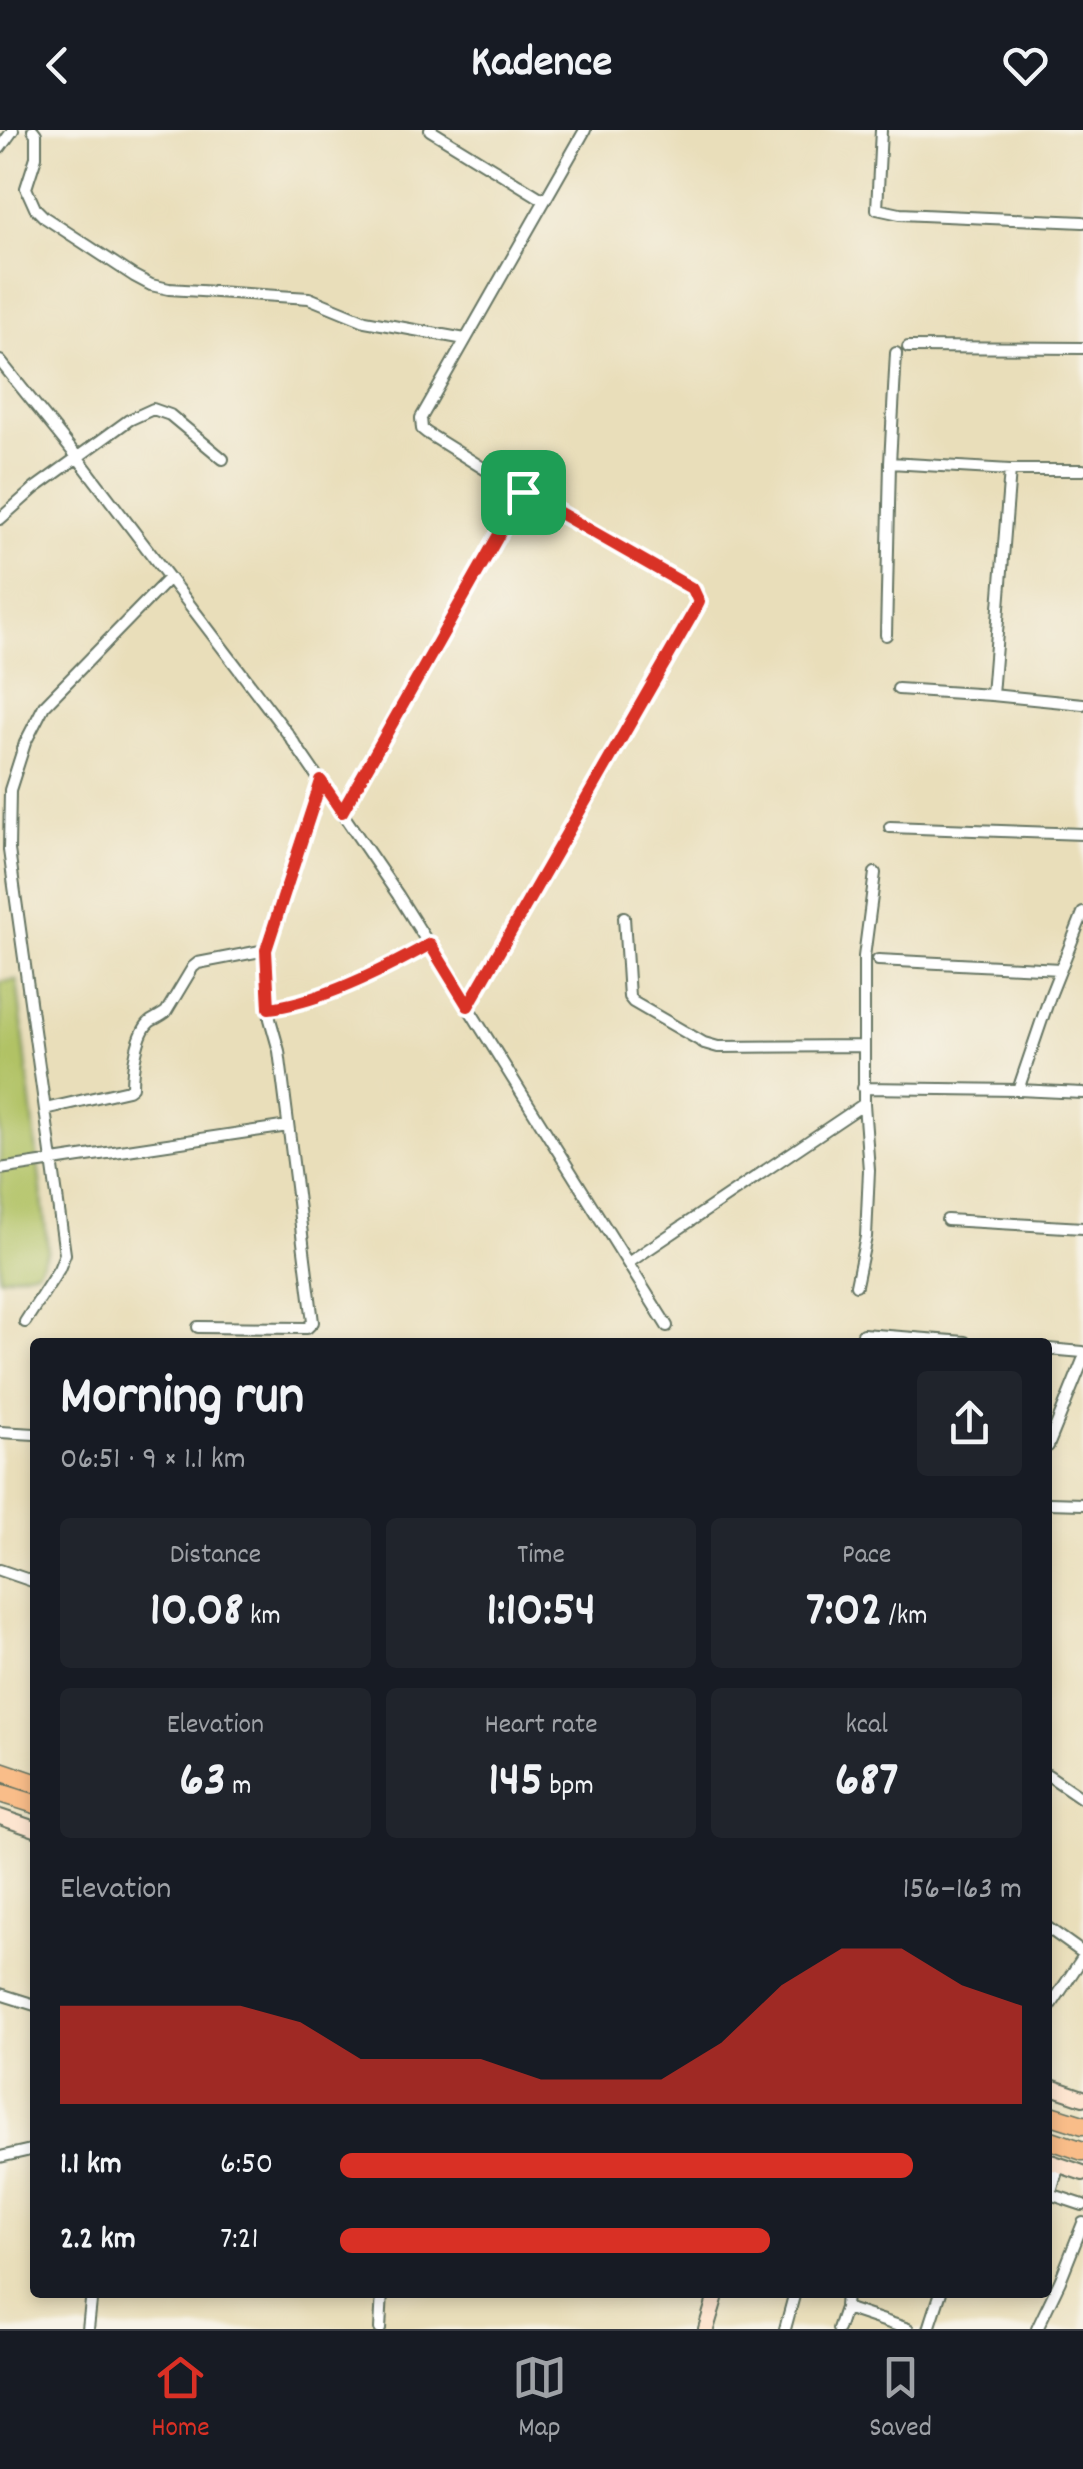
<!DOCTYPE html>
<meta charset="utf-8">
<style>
body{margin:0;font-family:Dekko,sans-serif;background:#20242c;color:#f1f3f6;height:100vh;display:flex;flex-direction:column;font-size:38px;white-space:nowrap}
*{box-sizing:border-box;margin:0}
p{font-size:32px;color:#9ea1a6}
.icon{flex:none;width:55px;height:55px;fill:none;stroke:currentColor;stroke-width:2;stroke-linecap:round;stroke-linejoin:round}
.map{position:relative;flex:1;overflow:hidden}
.sheet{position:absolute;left:30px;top:1208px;width:1022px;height:960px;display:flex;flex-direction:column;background:#171b24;border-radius:10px;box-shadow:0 5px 15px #0003}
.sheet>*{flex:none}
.pin{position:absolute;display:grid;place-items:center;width:85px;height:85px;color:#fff;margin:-42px;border-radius:20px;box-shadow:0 5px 15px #0006}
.round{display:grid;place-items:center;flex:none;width:105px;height:105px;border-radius:10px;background:#20242c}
.headline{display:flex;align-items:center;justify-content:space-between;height:170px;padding:0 30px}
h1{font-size:55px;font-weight:700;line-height:75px}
.stats{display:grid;grid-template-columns:repeat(3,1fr);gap:15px;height:170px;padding:10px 30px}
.stats div{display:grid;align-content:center;border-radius:10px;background:#20242c;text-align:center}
.stats b{font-size:50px;font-weight:700}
.stats small{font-size:28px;font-weight:400}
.stats p{font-size:28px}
.chart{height:280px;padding:20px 30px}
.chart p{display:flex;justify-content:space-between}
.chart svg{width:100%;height:180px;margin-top:10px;fill:#d93025;opacity:.7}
ul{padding:0 30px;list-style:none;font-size:32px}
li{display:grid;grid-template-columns:160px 120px 1fr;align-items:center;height:75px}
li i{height:25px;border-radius:12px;background:#d93025}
header{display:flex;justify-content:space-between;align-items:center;height:130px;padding:0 30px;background:#171b24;font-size:45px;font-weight:700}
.dock{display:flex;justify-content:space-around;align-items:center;height:140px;border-top:2px solid #363941;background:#171b24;font-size:28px;color:#9ea1a6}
.dock a{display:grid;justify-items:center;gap:5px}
.dock .active{color:#d93025}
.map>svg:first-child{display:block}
.green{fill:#b1c265;stroke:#68804c;stroke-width:2.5}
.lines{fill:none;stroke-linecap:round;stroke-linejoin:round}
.street-casing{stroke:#667563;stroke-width:14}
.secondary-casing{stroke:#667563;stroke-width:18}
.highway-casing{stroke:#667563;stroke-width:21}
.street{stroke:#fff;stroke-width:10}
.secondary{stroke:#fde5d0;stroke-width:14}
.highway{stroke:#f9bd89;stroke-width:18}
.route-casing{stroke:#fff;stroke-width:20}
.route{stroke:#d93025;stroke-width:12}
</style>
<header><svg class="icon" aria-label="back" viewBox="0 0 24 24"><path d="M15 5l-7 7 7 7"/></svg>Kadence<svg class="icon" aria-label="heart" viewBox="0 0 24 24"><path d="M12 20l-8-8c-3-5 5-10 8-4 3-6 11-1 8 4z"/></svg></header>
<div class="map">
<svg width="1083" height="2199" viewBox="0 0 1083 2199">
<rect width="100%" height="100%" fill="#f7f3e8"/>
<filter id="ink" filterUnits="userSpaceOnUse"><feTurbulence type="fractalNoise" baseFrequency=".01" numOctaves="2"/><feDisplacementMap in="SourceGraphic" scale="20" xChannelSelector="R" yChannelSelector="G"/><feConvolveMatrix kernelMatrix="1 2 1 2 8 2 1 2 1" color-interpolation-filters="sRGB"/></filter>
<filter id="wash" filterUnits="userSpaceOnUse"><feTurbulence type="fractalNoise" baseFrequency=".0048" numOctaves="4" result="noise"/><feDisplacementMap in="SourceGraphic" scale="40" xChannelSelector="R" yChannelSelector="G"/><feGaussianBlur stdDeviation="2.25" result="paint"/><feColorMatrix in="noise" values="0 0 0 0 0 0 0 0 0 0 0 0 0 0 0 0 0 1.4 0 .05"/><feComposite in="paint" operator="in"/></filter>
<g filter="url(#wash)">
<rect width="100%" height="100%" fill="#e9deba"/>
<!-- green -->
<path class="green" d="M17 850 48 1120 38 1140 0 1148V852Z"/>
</g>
<g filter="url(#ink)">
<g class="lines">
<!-- street casing -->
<g class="street-casing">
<path id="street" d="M33 0 36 4V27L26 58 35 78 44 87 134 146 151 155 169 159 309 168 365 191 465 209
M430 0 544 70
M881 0 877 79 900 84 1083 92
M0 18 13 0
M908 217 1083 218
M0 231 78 328 288 604 398 765 667 1196
M890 333 1010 340H1083
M0 389 35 358 129 290 153 279 170 285 223 329
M886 505 890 333 896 223
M898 559 992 565 1083 574
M992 565 1010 340
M342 682 523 363
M890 697 1083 704
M1083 783 1050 866 1018 960 1083 963
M624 787 629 867 633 872 704 913 718 917 863 916
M878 830 1061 839
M468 876 699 472 693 459 523 363 427 303 422 299 421 288 585 0
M269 878C321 872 383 840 429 814
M863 958 1018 960
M45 979 128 960 132 957C132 941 137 901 151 891 156 888 161 886 166 882L193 837 198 833 266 820
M0 1039 288 996
M947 1090 1083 1098
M628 1133 864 974
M856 1155 866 1107 869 1040 864 974V827L875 743
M25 1192 59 1139 65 1124 9 720 10 660 25 613 44 576 169 448
M198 1197 307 1198 313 1192 279 921 270 889 266 820 321 651
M863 1204 965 1212
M1048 1219 1083 1222
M0 1302 35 1304
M1048 1316 1083 1230
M1048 1373 1083 1374
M0 1440 35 1452
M1048 1645 1083 1669
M1048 1798 1083 1823
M0 1864 35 1875
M1048 1880 1083 1827
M0 2027 35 2019
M1048 2063 1050 2064 1059 2035
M1050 2064 1083 2075
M845 2178 908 2199
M88 2199 92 2162
M380 2199 382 2162
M785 2199 795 2162
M838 2199 845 2178 846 2162
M929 2199 941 2162
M1037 2199 1060 2151 1083 2093"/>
</g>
<!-- secondary casing -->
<g class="secondary-casing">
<path id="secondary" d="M0 1687 35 1699
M1048 1956 1083 1968
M1048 2031 1083 2043
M706 2199 717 2162"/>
</g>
<!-- highway casing -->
<g class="highway-casing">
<path id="highway" d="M0 1641 35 1653
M0 1663 35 1674
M1048 1984 1083 1995
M1048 2009 1083 2021"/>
</g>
<!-- street -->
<use href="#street" class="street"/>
<!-- secondary -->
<use href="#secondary" class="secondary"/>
<!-- highway -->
<use href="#highway" class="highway"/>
</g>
</g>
<g class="lines" filter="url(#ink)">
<!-- route casing -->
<g class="route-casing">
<path id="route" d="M523 362 693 459 699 472 696 478 468 876 430 814C384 840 321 872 269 878L266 820 321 651 342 682Z"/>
</g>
<!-- route -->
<use href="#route" class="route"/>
</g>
</svg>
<div class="pin" style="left:523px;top:362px;background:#1e9e55"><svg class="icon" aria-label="arrive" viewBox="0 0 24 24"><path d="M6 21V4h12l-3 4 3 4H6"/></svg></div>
<section class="sheet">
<div class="headline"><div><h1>Morning run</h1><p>06:51 · 9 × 1.1 km</p></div><a class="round"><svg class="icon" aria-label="share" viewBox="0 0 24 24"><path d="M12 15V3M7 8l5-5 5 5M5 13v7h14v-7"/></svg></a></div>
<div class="stats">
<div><p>Distance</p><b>10.08<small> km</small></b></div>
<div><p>Time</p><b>1:10:54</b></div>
<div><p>Pace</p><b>7:02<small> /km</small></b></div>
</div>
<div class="stats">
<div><p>Elevation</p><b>63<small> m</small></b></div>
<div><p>Heart rate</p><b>145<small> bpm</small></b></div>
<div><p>kcal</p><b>687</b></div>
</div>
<div class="chart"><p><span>Elevation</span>156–163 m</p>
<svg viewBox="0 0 160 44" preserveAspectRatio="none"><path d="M0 44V20L10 20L20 20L30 20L40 24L50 33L60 33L70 33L80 38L90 38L100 38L110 29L120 15L130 6L140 6L150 15L160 20V44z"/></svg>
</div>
<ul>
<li><b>1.1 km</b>6:50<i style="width:84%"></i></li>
<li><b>2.2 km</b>7:21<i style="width:63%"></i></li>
</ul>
</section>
</div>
<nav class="dock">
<a class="active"><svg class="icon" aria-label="home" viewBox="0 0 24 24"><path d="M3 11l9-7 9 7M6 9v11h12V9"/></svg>Home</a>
<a><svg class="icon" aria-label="map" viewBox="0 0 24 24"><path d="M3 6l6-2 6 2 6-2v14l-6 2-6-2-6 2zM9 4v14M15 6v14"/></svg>Map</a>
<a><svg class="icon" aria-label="saved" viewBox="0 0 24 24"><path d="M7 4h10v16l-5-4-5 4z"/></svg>Saved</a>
</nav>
